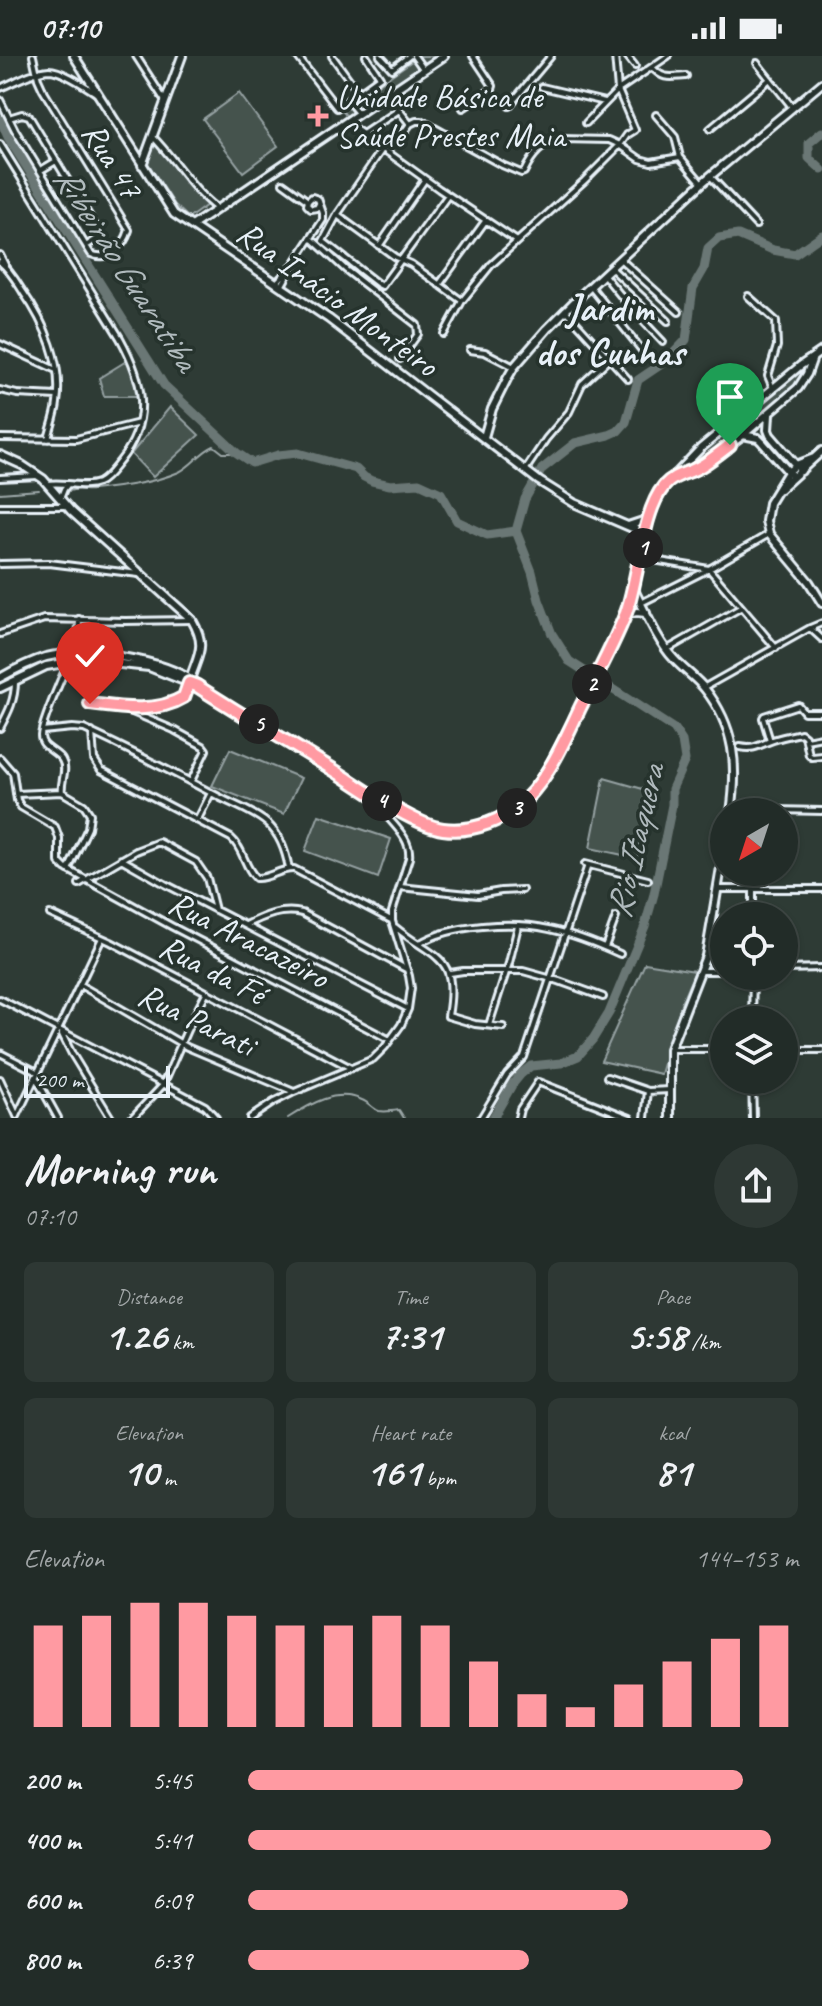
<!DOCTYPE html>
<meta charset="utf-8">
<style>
body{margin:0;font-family:Caveat,sans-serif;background:#2e3834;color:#f1f3f6;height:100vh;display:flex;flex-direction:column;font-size:30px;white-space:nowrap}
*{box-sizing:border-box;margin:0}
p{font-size:26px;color:#a2a7a8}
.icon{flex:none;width:44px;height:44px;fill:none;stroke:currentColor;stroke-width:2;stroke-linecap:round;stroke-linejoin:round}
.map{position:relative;height:1062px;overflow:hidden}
.panel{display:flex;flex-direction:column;background:#222c28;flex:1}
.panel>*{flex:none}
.needle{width:52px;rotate:219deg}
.tools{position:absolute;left:710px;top:742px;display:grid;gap:16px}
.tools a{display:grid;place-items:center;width:88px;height:88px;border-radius:50%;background:#222c28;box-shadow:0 2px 6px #0004,0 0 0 2px #3f4845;font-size:40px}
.scale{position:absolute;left:24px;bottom:20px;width:146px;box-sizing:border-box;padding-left:8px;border:4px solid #e8f1f8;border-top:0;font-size:22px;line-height:28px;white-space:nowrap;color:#e8f1f8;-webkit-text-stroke:6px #26332d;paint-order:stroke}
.pin{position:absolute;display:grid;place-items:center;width:68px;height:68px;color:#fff;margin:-82px -34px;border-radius:50% 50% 50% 0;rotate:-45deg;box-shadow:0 0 8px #0007}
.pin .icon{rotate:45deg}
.km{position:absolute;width:40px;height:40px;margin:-20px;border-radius:50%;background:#222;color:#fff;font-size:22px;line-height:40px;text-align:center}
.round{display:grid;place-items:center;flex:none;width:84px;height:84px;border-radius:42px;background:#2e3834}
.headline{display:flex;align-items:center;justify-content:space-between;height:136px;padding:0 24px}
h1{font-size:44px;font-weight:800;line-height:60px}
.stats{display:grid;grid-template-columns:repeat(3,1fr);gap:12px;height:136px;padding:8px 24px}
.stats div{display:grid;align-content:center;border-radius:12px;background:#2e3834;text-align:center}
.stats b{font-size:40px;font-weight:800}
.stats small{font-size:22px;font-weight:400}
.stats p{font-size:22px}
.chart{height:224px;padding:16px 24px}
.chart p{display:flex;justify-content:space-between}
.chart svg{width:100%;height:144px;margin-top:8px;stroke:#ff9aa2;stroke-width:6}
ul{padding:0 24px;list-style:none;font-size:26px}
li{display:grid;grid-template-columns:128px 96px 1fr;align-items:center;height:60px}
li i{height:20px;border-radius:10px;background:#ff9aa2}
.status{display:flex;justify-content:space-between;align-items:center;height:56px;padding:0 40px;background:#222c28;direction:ltr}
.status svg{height:22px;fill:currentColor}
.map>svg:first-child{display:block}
.green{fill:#45524e;stroke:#96a2a3;stroke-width:2}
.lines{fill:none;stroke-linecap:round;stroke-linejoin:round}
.stream{stroke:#9da8a9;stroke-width:2}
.river{stroke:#6b7775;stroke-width:9}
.street-casing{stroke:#e8f1f8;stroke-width:10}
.secondary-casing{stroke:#e8f1f8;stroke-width:12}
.primary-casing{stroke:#e8f1f8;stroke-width:12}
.street{stroke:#26332d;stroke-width:4}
.secondary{stroke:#26332d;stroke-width:6}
.primary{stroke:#26332d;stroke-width:6}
.route-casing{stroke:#fff;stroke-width:16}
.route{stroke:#ff9aa2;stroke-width:10}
.poi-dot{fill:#ff9aa2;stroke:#26332d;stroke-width:3}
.labels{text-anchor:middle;stroke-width:7;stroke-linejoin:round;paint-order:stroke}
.poi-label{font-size:34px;fill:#e8f1f8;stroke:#26332d;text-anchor:start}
.street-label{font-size:34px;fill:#e8f1f8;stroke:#26332d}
.water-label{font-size:36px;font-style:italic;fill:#b0babd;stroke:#26332d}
.quarter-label{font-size:38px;font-weight:bold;fill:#e8f1f8;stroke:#26332d}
</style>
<div class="status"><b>07:10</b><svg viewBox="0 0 49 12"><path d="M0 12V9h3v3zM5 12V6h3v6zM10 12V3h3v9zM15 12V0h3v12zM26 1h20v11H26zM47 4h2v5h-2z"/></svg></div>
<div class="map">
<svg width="822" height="1062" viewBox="0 0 822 1062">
<rect width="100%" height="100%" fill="#2e3b35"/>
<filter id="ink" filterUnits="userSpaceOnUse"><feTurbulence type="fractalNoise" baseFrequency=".0125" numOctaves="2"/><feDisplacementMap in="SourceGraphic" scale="16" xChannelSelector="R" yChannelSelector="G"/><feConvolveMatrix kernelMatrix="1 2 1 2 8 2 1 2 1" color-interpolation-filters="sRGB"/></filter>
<g filter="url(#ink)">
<!-- green -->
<path class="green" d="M419 0H435L347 61 342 54Z
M239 37 278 90 243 116 203 63Z
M155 88 207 149 189 162 175 149 146 104Z
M128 304 138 340H104L99 322Z
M802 311 807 318 769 359 691 416 685 411 701 392Z
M170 351 199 379 153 421 131 398Z
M230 693 301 722 284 758 212 730Z
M604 722 650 735 637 802 590 792Z
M319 759 391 783 378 822 305 795Z
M645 907 695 915 682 945 661 1018 601 1005Z"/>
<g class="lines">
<!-- stream -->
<path class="stream" d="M69 435C77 432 85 435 93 434 121 431 153 427 179 416 192 410 200 396 214 390L223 397H237
M0 437 39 434
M288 1062C310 1048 336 1032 362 1044 368 1046 373 1053 379 1055 384 1056 393 1055 399 1054L404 1062"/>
<!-- river -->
<path class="river" d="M0 63 8 81 164 329 237 397 252 407 278 399 298 397 356 413 364 421 372 425 390 429 419 427 441 437 457 465 487 479 516 475
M822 76 809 87V102L822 114
M516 475 525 443 542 413 575 387 609 379 618 375 626 366 638 324 666 305 686 284 693 232 704 213 708 192 719 182 738 179 773 194 795 198 822 179
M493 1062 512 1029 521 1018 531 1010 561 1007 578 1000 593 983 609 957 645 870 654 838 672 749V733L685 704 682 685 674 673 569 605 552 578 539 544 532 516 516 475"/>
<!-- street casing -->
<g class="street-casing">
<path id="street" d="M136 0 165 45
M297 0 337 52 380 21 366 0
M332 0 359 37
M380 0 392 13 409 0
M414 0 424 14
M627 0 635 10
M757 7 792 51
M652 11C663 24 670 21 686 20
M542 31 605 46
M0 32C15 26 33 15 49 14 62 14 85 30 96 37
M387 38 410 68
M0 44 15 74 91 198C108 206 124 191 129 174L43 34 38 23 33 0
M348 45 358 57
M509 50 551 0
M463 52 492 33 493 30 473 0
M656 59 675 81 680 101 702 127
M9 62 22 58 29 60 96 171 100 181 86 190
M347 67 439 133 517 185
M586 67 618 34 668 0
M410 68 402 79 383 92 337 159 323 185 378 228 382 230 448 139
M410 68 416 65H422L502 109 521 117 524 116C532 99 542 87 562 83L609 84 620 89 640 103 651 106 680 101
M710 73 770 23
M363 78 399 54
M152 80C175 103 191 133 216 152
M0 88 120 282C143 324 153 364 120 405 114 412 107 423 98 427 83 433 64 425 48 428
M41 114 56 105
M711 121 756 169
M283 127 308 145 307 149 311 153 317 152 319 148
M337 159 395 201 411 208 462 245
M311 182 346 214 417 269 418 278 400 303
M379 190 425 123
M0 199 5 209
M620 203 679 256
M0 206C10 214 16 225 23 236 45 267 63 308 57 347 56 359 51 371 48 383
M611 212 668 265
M604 219 630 251 663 286
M277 226 293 209 323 164V157L318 143 312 141 308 145
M282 229 292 211
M439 229 486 164
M591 231 645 298
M748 240 776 265 777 290 768 320 773 332
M565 254 628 323
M444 278 462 245 491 209 584 125 620 89 627 79 635 74 618 34 615 0
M0 288 56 314
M470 294 485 296 514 311
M0 334 17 338 57 340
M0 382 76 383 139 367
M526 413 546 383 569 356 582 328 609 303
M0 422 37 420
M60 443 64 433 68 428
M0 450H66
M641 502 709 513 776 592
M0 508 49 507 139 518
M641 547 709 513 769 478
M810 572 822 583
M0 578 44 563 125 565 191 564
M668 593 740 552
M78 599 79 563
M705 631 810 572 822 567
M90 648C121 652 156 658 184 641L189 633V627
M125 653 174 674 203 690 206 694 191 725
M0 672C8 657 15 644 15 626
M42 675 72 672 84 673C130 694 174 717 219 741 234 749 255 756 268 768 281 780 286 796 289 813
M92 676 94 703 101 714 231 782C244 793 244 811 256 822 269 823 280 812 294 813L391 864
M806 684 822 681
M770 685 763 662 764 660 798 649 804 656H822
M740 691C756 694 758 689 773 684 782 681 792 679 801 677L805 680 809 699 812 701 822 700
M0 702 13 717 17 744 21 751 55 771 59 782V806L65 812 171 870 390 984
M16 738 62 736
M731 753 822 755
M198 763 211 737
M121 803 165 828 408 953
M585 808 648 824
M68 814 88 772 90 758 84 749 62 736C60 726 68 714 62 704 57 695 41 692 41 680 41 668 62 621 68 607
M753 816V860
M79 828 136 795 159 786 196 806 207 822 215 854
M400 831 478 839 501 835 522 834
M717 833H822
M50 858 111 886 351 1012
M246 869C264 860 282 852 302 857L406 913
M395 871C435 904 459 898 448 960L475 968 503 971
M419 888C450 868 514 865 549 873 573 878 598 888 620 898
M605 891 616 861
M784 913 822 912
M702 915H724
M450 917 463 915H523L559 925 603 941
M80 929 187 991 294 1036
M0 943 205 1050 216 1062
M752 964 753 920
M489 969 509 907 518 870
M62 978 72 998 111 1062
M670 993H724
M784 994H822
M0 997 37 1016
M607 1021 648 1035 670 1034
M36 1022 58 1062
M0 1023 17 1060
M752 1024 753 1062
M17 1060 102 882
M132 1062 163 1029 187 974 206 937
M250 1062 274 1046 292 1037 373 1003 385 991 401 969 408 953 411 932 409 920 392 865V856L409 802C412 777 382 762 373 740
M481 1062 507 1019 524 1001 587 812
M518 1062 520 1053 538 1026 630 1062
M645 1062 648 1035"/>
</g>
<!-- secondary casing -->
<g class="secondary-casing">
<path id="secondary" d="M74 0 174 158 329 263 539 425 574 447 646 478
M142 109 182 0
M192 170 444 0
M769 359 768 374 770 379 801 415
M743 379 758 382 762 386 793 421
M484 381 492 353 507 323 514 311 547 273 579 241 702 127 822 27
M0 399 22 409 43 423 71 455 192 564C208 592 197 599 189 627
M814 402 796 409 788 416 769 447 766 465 769 478 809 526 822 547
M780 433 822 395
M628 470 649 463
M634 534C645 555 658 586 674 603 684 614 696 622 705 633 735 671 738 710 731 756
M670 1062V993L706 900 724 794"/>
</g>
<!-- primary casing -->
<g class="primary-casing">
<path id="primary" d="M675 420 691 416 701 410 743 379 798 332 807 318 813 301
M625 559 636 556 646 557
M0 622C14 614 29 606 46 601 83 592 153 602 186 621 193 625 200 631 207 636L373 739 426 768 440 773 469 772 490 766 506 758 528 742 549 710 596 621 623 565 634 534 649 463 654 448 661 434 701 392 800 310 822 295
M0 632 46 610 83 604 149 611 194 629"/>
</g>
<!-- street -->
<use href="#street" class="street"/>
<!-- secondary -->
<use href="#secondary" class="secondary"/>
<!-- primary -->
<use href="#primary" class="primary"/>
</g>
</g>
<g class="lines" filter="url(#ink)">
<!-- route casing -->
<g class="route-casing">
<path id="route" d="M90 648C121 652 156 658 184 641L189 627 197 630C243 660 290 687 337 716 362 732 414 769 443 773 472 777 506 764 526 743 551 718 566 681 581 650 597 619 614 588 626 557 639 521 642 456 664 430 674 418 688 418 701 410 711 404 721 396 730 389"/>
</g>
<!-- route -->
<use href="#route" class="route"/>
</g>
<!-- markers -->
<path class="poi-dot" d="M314 48h8v8h8v8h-8v8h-8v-8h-8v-8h8z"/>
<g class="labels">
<!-- poi labels -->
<g class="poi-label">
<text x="336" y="52">Unidade Básica de<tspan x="336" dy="39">Saúde Prestes Maia</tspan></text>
</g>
<!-- street labels -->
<g class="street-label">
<text transform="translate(113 104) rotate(58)" y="12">Rua 47</text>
<text transform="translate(338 242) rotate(36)" y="12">Rua Inácio Monteiro</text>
<text transform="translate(249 883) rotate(27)" y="12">Rua Aracazeiro</text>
<text transform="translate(213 913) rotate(27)" y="12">Rua da Fé</text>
<text transform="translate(197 963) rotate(26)" y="12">Rua Parati</text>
</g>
<!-- water labels -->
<g class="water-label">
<text transform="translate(127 212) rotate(57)" y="13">Ribeirão Guaratiba</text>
<text transform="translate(634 785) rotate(-77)" y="13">Rio Itaquera</text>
</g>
<!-- quarter labels -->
<g class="quarter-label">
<text x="610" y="265">Jardim<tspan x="610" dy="44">dos Cunhas</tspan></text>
</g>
</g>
</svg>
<div class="tools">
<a><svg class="needle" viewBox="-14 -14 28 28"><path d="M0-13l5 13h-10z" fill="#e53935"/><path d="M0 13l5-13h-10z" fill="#a2a7a8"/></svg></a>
<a><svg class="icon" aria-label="locate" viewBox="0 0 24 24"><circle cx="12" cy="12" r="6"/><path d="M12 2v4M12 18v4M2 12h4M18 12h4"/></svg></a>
<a><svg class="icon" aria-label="layers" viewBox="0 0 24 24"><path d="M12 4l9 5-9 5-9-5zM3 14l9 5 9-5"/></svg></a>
</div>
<div class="scale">200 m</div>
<div class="pin" style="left:730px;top:389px;background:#1e9e55"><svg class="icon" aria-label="arrive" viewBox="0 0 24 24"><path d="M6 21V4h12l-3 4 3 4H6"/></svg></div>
<div class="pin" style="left:90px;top:648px;background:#d93025"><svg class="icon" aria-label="check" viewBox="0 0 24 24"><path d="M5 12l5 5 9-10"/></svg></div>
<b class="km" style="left:643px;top:492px">1</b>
<b class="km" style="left:592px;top:628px">2</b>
<b class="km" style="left:517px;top:752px">3</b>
<b class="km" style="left:382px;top:745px">4</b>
<b class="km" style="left:259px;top:668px">5</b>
</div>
<section class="panel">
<div class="headline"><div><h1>Morning run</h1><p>07:10</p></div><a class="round"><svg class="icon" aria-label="share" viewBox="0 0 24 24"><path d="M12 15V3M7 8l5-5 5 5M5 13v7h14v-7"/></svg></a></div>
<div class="stats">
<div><p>Distance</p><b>1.26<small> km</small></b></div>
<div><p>Time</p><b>7:31</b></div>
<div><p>Pace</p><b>5:58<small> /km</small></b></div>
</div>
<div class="stats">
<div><p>Elevation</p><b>10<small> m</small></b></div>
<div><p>Heart rate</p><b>161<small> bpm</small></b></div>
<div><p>kcal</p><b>81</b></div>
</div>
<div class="chart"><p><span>Elevation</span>144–153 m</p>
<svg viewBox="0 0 160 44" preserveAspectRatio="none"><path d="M5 44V13M15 44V10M25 44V6M35 44V6M45 44V10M55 44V13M65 44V13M75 44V10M85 44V13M95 44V24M105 44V34M115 44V38M125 44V31M135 44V24M145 44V17M155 44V13"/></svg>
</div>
<ul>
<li><b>200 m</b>5:45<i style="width:90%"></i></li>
<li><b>400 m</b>5:41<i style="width:95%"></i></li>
<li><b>600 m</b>6:09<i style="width:69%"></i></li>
<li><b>800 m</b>6:39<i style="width:51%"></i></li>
</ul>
</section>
